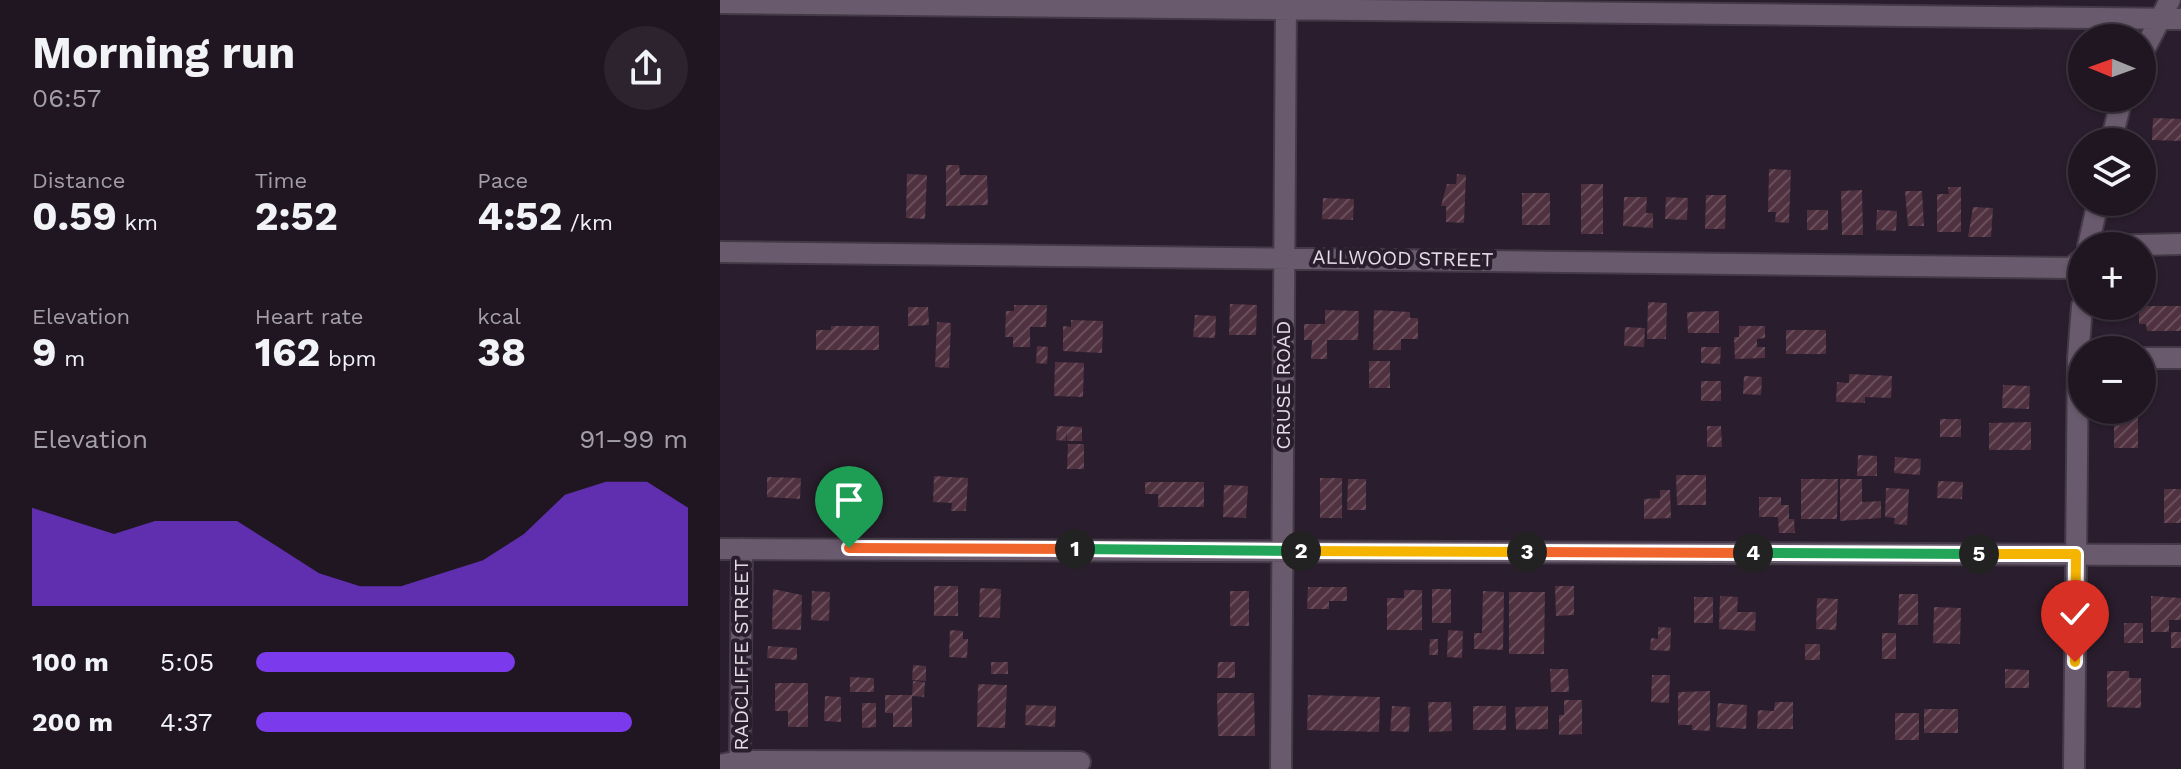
<!DOCTYPE html>
<meta charset="utf-8">
<style>
body{margin:0;font-family:"Work Sans",sans-serif;background:#2d232f;color:#f1f3f6;height:100vh;display:flex;flex-direction:column;font-size:30px;white-space:nowrap}
*{box-sizing:border-box;margin:0}
p{font-size:26px;color:#a29fa5}
.icon{flex:none;width:44px;height:44px;fill:none;stroke:currentColor;stroke-width:2;stroke-linecap:round;stroke-linejoin:round}
.map{position:relative;flex:1;overflow:hidden}
.panel{display:flex;flex-direction:column;background:#201622;width:720px}
.panel>*{flex:none}
.needle{width:52px;rotate:271deg}
.buttons{position:absolute;left:1348px;top:24px;display:grid;gap:16px}
.buttons a{display:grid;place-items:center;width:88px;height:88px;border-radius:50%;background:#201622;box-shadow:0 2px 6px #0004,0 0 0 2px #3d3540;font-size:40px}
.pin{position:absolute;display:grid;place-items:center;width:68px;height:68px;color:#fff;margin:-82px -34px;border-radius:50% 50% 50% 0;rotate:-45deg;box-shadow:0 0 8px #0007}
.pin .icon{rotate:45deg}
.km{position:absolute;width:40px;height:40px;margin:-20px;border-radius:50%;background:#222;color:#fff;font-size:22px;line-height:40px;text-align:center}
.round{display:grid;place-items:center;flex:none;width:84px;height:84px;border-radius:42px;background:#2d232f}
.summary{display:flex;align-items:center;justify-content:space-between;height:136px;padding:0 32px}
h1{font-size:44px;font-weight:700;line-height:60px}
.stats{display:grid;grid-template-columns:repeat(3,1fr);gap:12px;height:136px;padding:8px 32px}
.stats div{display:grid;align-content:center}
.stats b{font-size:40px;font-weight:700}
.stats small{font-size:22px;font-weight:400}
.stats p{font-size:22px}
.chart{height:224px;padding:16px 32px}
.chart p{display:flex;justify-content:space-between}
.chart svg{width:100%;height:144px;margin-top:8px;fill:#7c3aed;opacity:.7}
ul{padding:0 32px;list-style:none;font-size:26px}
li{display:grid;grid-template-columns:128px 96px 1fr;align-items:center;height:60px}
li i{height:20px;border-radius:10px;background:#7c3aed}
main{display:flex;flex:1;min-height:0}
.map>svg:first-child{display:block}
.building{fill:url(#building-hatch)}
.lines{fill:none;stroke-linecap:round;stroke-linejoin:round}
.minor-casing{stroke:#443a47;stroke-width:24}
.minor{stroke:#695a6d;stroke-width:20}
.split-1-casing{stroke:#fff;stroke-width:16}
.split-2-casing{stroke:#fff;stroke-width:16}
.split-3-casing{stroke:#fff;stroke-width:16}
.split-4-casing{stroke:#fff;stroke-width:16}
.split-5-casing{stroke:#fff;stroke-width:16}
.split-6-casing{stroke:#fff;stroke-width:16}
.split-1{stroke:#f0652b;stroke-width:10}
.split-2{stroke:#22a559;stroke-width:10}
.split-3{stroke:#f5b400;stroke-width:10}
.split-4{stroke:#f0652b;stroke-width:10}
.split-5{stroke:#22a559;stroke-width:10}
.split-6{stroke:#f5b400;stroke-width:10}
.labels{text-anchor:middle;stroke-width:8;stroke-linejoin:round;paint-order:stroke}
.street-label{font-size:20px;fill:#e4dce7;stroke:#2a1d2d}
</style>
<main>
<section class="panel">
<div class="summary"><div><h1>Morning run</h1><p>06:57</p></div><a class="round"><svg class="icon" aria-label="share" viewBox="0 0 24 24"><path d="M12 15V3M7 8l5-5 5 5M5 13v7h14v-7"/></svg></a></div>
<div class="stats">
<div><p>Distance</p><b>0.59<small> km</small></b></div>
<div><p>Time</p><b>2:52</b></div>
<div><p>Pace</p><b>4:52<small> /km</small></b></div>
</div>
<div class="stats">
<div><p>Elevation</p><b>9<small> m</small></b></div>
<div><p>Heart rate</p><b>162<small> bpm</small></b></div>
<div><p>kcal</p><b>38</b></div>
</div>
<div class="chart"><p><span>Elevation</span>91–99 m</p>
<svg viewBox="0 0 160 44" preserveAspectRatio="none"><path d="M0 44V14L10 18L20 22L30 18L40 18L50 18L60 26L70 34L80 38L90 38L100 34L110 30L120 22L130 10L140 6L150 6L160 14V44z"/></svg>
</div>
<ul>
<li><b>100 m</b>5:05<i style="width:60%"></i></li>
<li><b>200 m</b>4:37<i style="width:87%"></i></li>
</ul>
</section>
<div class="map">
<svg width="1461" height="769" viewBox="0 0 1461 769">
<defs>
<pattern id="building-hatch" width="6" height="6" patternUnits="userSpaceOnUse" patternTransform="scale(2)"><rect width="6" height="6" fill="#503140"/><path d="M-1 1l2-2M0 6l6-6M5 7l2-2" fill="none" stroke="#694e5c"/></pattern>
</defs>
<rect width="100%" height="100%" fill="#2a1d2d"/>
<!-- building -->
<path class="building" d="M1433 118 1461 119V141L1432 140Z
M226 165H239L240 175H267L268 205 226 206Z
M1049 169 1071 170 1069 223 1055 222 1056 212H1048Z
M187 174 207 175 205 219 186 218Z
M737 174 746 175 744 223 726 222V206H721L727 184H736Z
M861 184H883V234H861Z
M1228 187H1241V232H1217V194H1229Z
M1142 190 1143 235H1122L1121 191Z
M1185 191H1202L1204 226H1188Z
M802 193H830V225H802Z
M986 195H1006L1005 229H985Z
M904 197H927L926 213H933V228L903 226Z
M946 197 968 198 967 220 945 219Z
M603 198 634 199 633 220 602 219Z
M1253 207 1273 208 1271 237H1248Z
M1087 210H1108V230H1087Z
M1157 210 1177 211 1176 231 1156 230Z
M928 302 947 303 946 339H927Z
M510 304 537 305 536 335H509Z
M294 305H327L326 327H310V347H293V337H285L286 311H294Z
M1419 306H1461V331H1427L1426 324H1419Z
M188 307H208L209 325 188 326Z
M605 310 639 311 638 340H607V359H591L592 340H584V324H605Z
M654 310 690 312V318H698V339H681V350H653Z
M999 311V333H968L967 312Z
M475 315 496 316 495 338 473 337Z
M351 320 383 321 382 353 343 351V326L351 327Z
M217 322 231 323 229 368 215 367Z
M111 326H159V350H96V330H111Z
M1019 326H1045V338L1037 339V347H1045V358L1015 359 1014 337H1019Z
M905 327 925 328 924 347 904 346Z
M1066 330H1106V354H1066Z
M317 346 328 347 327 364 316 363Z
M981 347H1001L1000 364 981 363Z
M649 361H670V388H649Z
M335 362 364 363 363 397 334 396Z
M1129 374 1172 376 1171 398 1145 397V403L1116 402 1117 382 1129 383Z
M1024 376 1042 377 1041 395 1023 394Z
M981 381H1001V401H981Z
M1283 385 1310 386 1309 409 1282 408Z
M1394 410H1418V448H1394Z
M1220 419H1241V437H1220Z
M1311 422V450H1269V423Z
M337 426 362 427V441H347V431L346 441 336 440Z
M987 426H1001L1002 447H987Z
M348 444H364V469H347Z
M1138 455 1157 456V476H1137Z
M1175 457 1201 459 1200 475 1174 473Z
M956 475H986V505H957Z
M214 476 248 478 246 511H231L232 503 213 502Z
M47 477 81 478 80 499 47 497Z
M600 478H622V518H600Z
M628 479H646V510H627Z
M1081 479H1118L1117 519H1081Z
M1120 479H1142V502L1161 501V518L1120 521Z
M1218 481 1243 482 1242 499 1217 498Z
M425 482H484V507H438V494H425Z
M504 485 528 486 526 518 503 517Z
M98 487 116 488V513H98Z
M1166 488 1189 489 1187 525 1174 524 1175 518 1165 517Z
M1444 489H1461V523H1444Z
M940 490H950L951 518 924 519V499L940 498Z
M1039 497H1061V505H1069V519H1074L1075 533H1059L1058 517H1039Z
M214 586H238V616H214Z
M835 586H854V615L836 616Z
M588 587H627V601H609V609H587Z
M260 588 281 589 280 618 259 617Z
M53 589 82 595 81 630 52 629Z
M712 589H731V623H712Z
M684 590H702V630H667V598H684Z
M92 591 110 592 109 621 91 620Z
M510 591H529V626H510Z
M763 591 784 592 783 650 754 649V633H762Z
M789 592H825L824 654H789Z
M1179 594H1198V625H1178Z
M1000 596 1018 597 1017 612H1036L1035 631 999 629Z
M1431 596 1461 598V620H1449V632H1431Z
M974 597H993V623H974Z
M1097 598 1118 599 1116 630 1096 629Z
M1214 607 1241 608 1240 644 1213 643Z
M1404 623H1423V643H1404Z
M938 627 951 628 950 651 930 650 931 638 938 639Z
M230 630 243 631V639H248L247 658 229 657Z
M728 630 743 631 742 658 727 657Z
M1451 632H1461V648H1451Z
M1162 633H1176V659H1162Z
M710 639H718V655H709Z
M1085 644H1100V660H1085Z
M48 646 77 648V660L47 658Z
M271 662H288V674H271Z
M498 662H515V678H497Z
M193 665 206 666V681L192 680Z
M830 669H848L849 692H831Z
M1285 669 1309 670V688H1285Z
M1387 671H1409V678H1421V708L1387 707Z
M932 675H950L949 703 931 702Z
M130 677 154 678V692H130Z
M193 681 205 682 204 697 192 696Z
M55 683H88V727H68V711H55Z
M258 684 287 685 285 728 257 727Z
M990 691V731L972 730V725H958V692Z
M497 693H534L535 736H498Z
M165 695H192V727H173V713H165Z
M588 695 660 697 659 732 587 730Z
M105 696 121 697V722L104 721Z
M844 700H862V734L839 735V715H844Z
M708 702H731L732 731 709 732Z
M1055 702H1073V729H1037L1038 710 1054 711Z
M142 703H156V727L142 728Z
M998 703 1027 705 1026 729 996 727Z
M306 705 336 706 335 727 305 725Z
M672 706 690 707 689 732 670 731Z
M753 706H786V730H753Z
M828 706V729L796 730 795 707Z
M1204 709H1238V733H1204Z
M1175 713H1199V740H1175Z"/>
<g class="lines">
<!-- minor casing -->
<g class="minor-casing">
<path id="minor" d="M0 3 1461 19
M1422 54 1450 0
M1391 142 1402 98
M1368 246 1378 202
M1377 246 1461 244
M0 252 1351 268 1362 259
M1422 358H1461
M0 549 1461 555
M20 761 22 549
M0 765 20 761 360 762
M561 769 566 0
M1354 769 1358 358 1362 306"/>
</g>
<!-- minor -->
<use href="#minor" class="minor"/>
</g>
<g class="lines">
<!-- split-1 casing -->
<g class="split-1-casing">
<path id="split-1" d="M129 548 355 549"/>
</g>
<!-- split-2 casing -->
<g class="split-2-casing">
<path id="split-2" d="M355 549 581 551"/>
</g>
<!-- split-3 casing -->
<g class="split-3-casing">
<path id="split-3" d="M581 551 807 552"/>
</g>
<!-- split-4 casing -->
<g class="split-4-casing">
<path id="split-4" d="M807 552 1033 553"/>
</g>
<!-- split-5 casing -->
<g class="split-5-casing">
<path id="split-5" d="M1033 553 1259 554"/>
</g>
<!-- split-6 casing -->
<g class="split-6-casing">
<path id="split-6" d="M1259 554H1356L1355 662"/>
</g>
<!-- split-1 -->
<use href="#split-1" class="split-1"/>
<!-- split-2 -->
<use href="#split-2" class="split-2"/>
<!-- split-3 -->
<use href="#split-3" class="split-3"/>
<!-- split-4 -->
<use href="#split-4" class="split-4"/>
<!-- split-5 -->
<use href="#split-5" class="split-5"/>
<!-- split-6 -->
<use href="#split-6" class="split-6"/>
</g>
<g class="labels">
<!-- street labels -->
<g class="street-label">
<text transform="translate(683 258) rotate(1)" y="7">ALLWOOD STREET</text>
<text transform="translate(563 385) rotate(-90)" y="7">CRUSE ROAD</text>
<text transform="translate(21 655) rotate(-90)" y="7">RADCLIFFE STREET</text>
</g>
</g>
</svg>
<div class="buttons">
<a><svg class="needle" viewBox="-14 -14 28 28"><path d="M0-13l5 13h-10z" fill="#e53935"/><path d="M0 13l5-13h-10z" fill="#a29fa5"/></svg></a>
<a><svg class="icon" aria-label="layers" viewBox="0 0 24 24"><path d="M12 4l9 5-9 5-9-5zM3 14l9 5 9-5"/></svg></a>
<a>+</a>
<a>−</a>
</div>
<div class="pin" style="left:129px;top:548px;background:#1e9e55"><svg class="icon" aria-label="arrive" viewBox="0 0 24 24"><path d="M6 21V4h12l-3 4 3 4H6"/></svg></div>
<div class="pin" style="left:1355px;top:662px;background:#d93025"><svg class="icon" aria-label="check" viewBox="0 0 24 24"><path d="M5 12l5 5 9-10"/></svg></div>
<b class="km" style="left:355px;top:549px">1</b>
<b class="km" style="left:581px;top:551px">2</b>
<b class="km" style="left:807px;top:552px">3</b>
<b class="km" style="left:1033px;top:553px">4</b>
<b class="km" style="left:1259px;top:554px">5</b>
</div>
</main>
